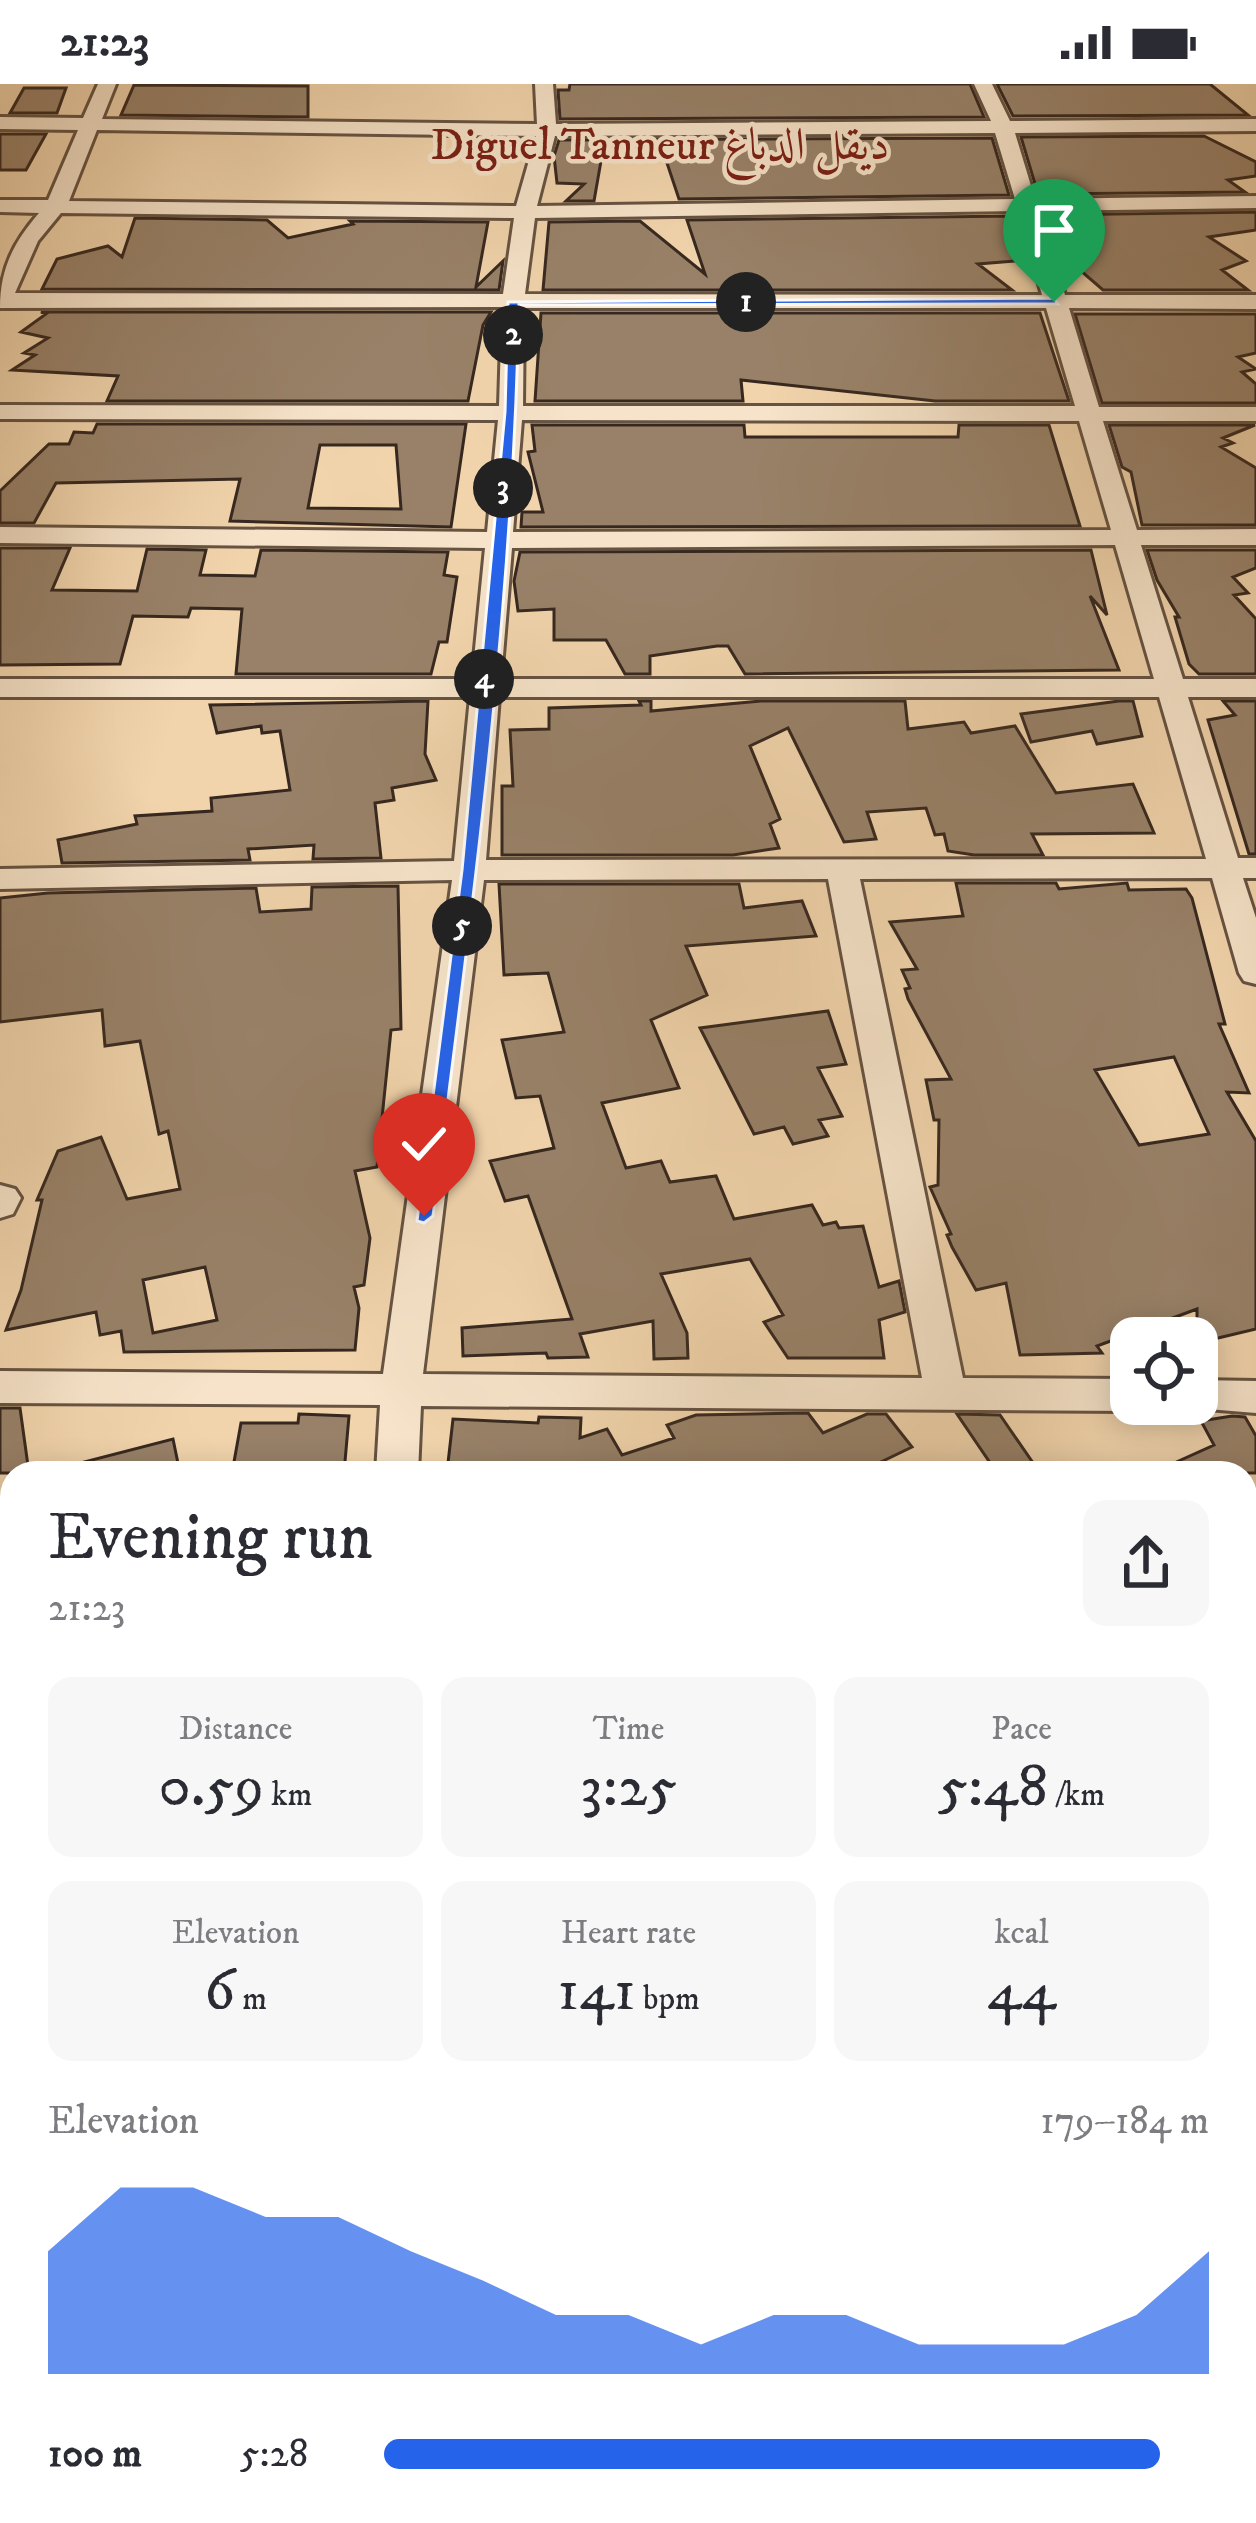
<!DOCTYPE html>
<meta charset="utf-8">
<style>
body{margin:0;font-family:"IM FELL DW Pica",Amiri,serif;background:#f7f7f7;color:#2b2b33;height:100vh;display:flex;flex-direction:column;font-size:45px;white-space:nowrap}
*{box-sizing:border-box;margin:0}
p{font-size:39px;color:#7c7c81}
.icon{flex:none;width:66px;height:66px;fill:none;stroke:currentColor;stroke-width:2;stroke-linecap:round;stroke-linejoin:round}
.map{position:relative;flex:1;overflow:hidden}
.panel{position:absolute;left:0px;top:1377px;width:1257px;height:1062px;display:flex;flex-direction:column;background:#fff;border-radius:36px 36px 0 0;box-shadow:0 6px 30px #0003}
.panel>*{flex:none}
.fabs{position:absolute;left:1110px;top:1233px;display:grid;gap:24px}
.fabs a{display:grid;place-items:center;width:108px;height:108px;border-radius:24px;background:#fff;box-shadow:0 6px 30px #0003;font-size:60px}
.pin{position:absolute;display:grid;place-items:center;width:102px;height:102px;color:#fff;margin:-123px -51px;border-radius:50% 50% 50% 0;rotate:-45deg;box-shadow:0 0 12px #0007}
.pin .icon{rotate:45deg}
.km{position:absolute;width:60px;height:60px;margin:-30px;border-radius:50%;background:#222;color:#fff;font-size:33px;line-height:60px;text-align:center}
.round{display:grid;place-items:center;flex:none;width:126px;height:126px;border-radius:24px;background:#f7f7f7}
.head{display:flex;align-items:center;justify-content:space-between;height:204px;padding:0 48px}
h1{font-size:66px;font-weight:600;line-height:90px}
.figures{display:grid;grid-template-columns:repeat(3,1fr);gap:18px;height:204px;padding:12px 48px}
.figures div{display:grid;align-content:center;border-radius:24px;background:#f7f7f7;text-align:center}
.figures b{font-size:60px;font-weight:600}
.figures small{font-size:33px;font-weight:400}
.figures p{font-size:33px}
.chart{height:336px;padding:24px 48px}
.chart p{display:flex;justify-content:space-between}
.chart svg{width:100%;height:216px;margin-top:12px;fill:#2563eb;opacity:.7}
ul{padding:0 48px;list-style:none;font-size:39px}
li{display:grid;grid-template-columns:192px 144px 1fr;align-items:center;height:90px}
li i{height:30px;border-radius:15px;background:#2563eb}
.status{display:flex;justify-content:space-between;align-items:center;height:84px;padding:0 60px;background:#fff;direction:ltr}
.status svg{height:33px;fill:currentColor}
.map>svg:first-child{display:block}
.building{fill:#988168;stroke:#37281f;stroke-width:3;fill-rule:evenodd}
.lines{fill:none;stroke-linecap:round;stroke-linejoin:round}
.minor-casing{stroke:#665342;stroke-width:6}
.minor{fill:#f6e3c9;fill-rule:evenodd}
.route{fill:#2563eb;stroke:#fff;stroke-width:3}
.labels{text-anchor:middle;stroke-width:9;stroke-linejoin:round;paint-order:stroke}
.far-neighbourhood-label{font-size:45px;fill:#7a1f14;stroke:#f6e3c9}
</style>
<div class="status"><b>21:23</b><svg viewBox="0 0 49 12"><path d="M0 12V9h3v3zM5 12V6h3v6zM10 12V3h3v9zM15 12V0h3v12zM26 1h20v11H26zM47 4h2v5h-2z"/></svg></div>
<div class="map">
<svg width="1256" height="2439" viewBox="0 0 1256 2439">
<rect width="100%" height="100%" fill="#f1d4ac"/>
<filter id="stains"><feTurbulence type="fractalNoise" baseFrequency=".00167" numOctaves="4"/><feColorMatrix values="0 0 0 0 .2 0 0 0 0 .09 0 0 0 0 .02 0 0 0 .5 -.17"/></filter>
<radialGradient id="worn" r=".72"><stop offset=".6" stop-color="#630" stop-opacity="0"/><stop offset="1" stop-color="#630" stop-opacity=".3"/></radialGradient>
<!-- building -->
<path class="building" d="M570 0H970L984 33 560 35 558 6H569Z
M997 0H1210L1248 31 1013 32Z
M134 1 308 2V33L121 31Z
M24 4H66L57 29H10Z
M0 50H46L26 86H0Z
M1204 52 1256 78V92L1228 96 1245 108 1038 110 1021 53Z
M992 54 1009 111 679 115 665 73 601 77 594 117H566L584 100 557 99 554 72 559 56Z
M1256 128V146L1209 153 1246 177 1222 186 1248 206H1103L1065 173 1058 174 1045 131Z
M1015 132 1027 176 978 180 1012 206H543L549 138 640 137 705 190 687 136Z
M135 134 267 136 288 154 353 140 350 137 488 138 476 203 503 177 499 206 42 205 57 175 108 162 122 173Z
M41 228H491L483 241 468 317H107L118 292 12 286 35 271 24 269 48 254 21 248 46 230Z
M541 229H1040L1069 317H935L741 296 743 317H535Z
M1075 230H1256V269L1238 273 1256 285 1242 288 1256 300V319H1102Z
M97 340H466L451 443 230 437 240 395 56 399 34 439H0V407L49 360H69L74 348 93 349ZM320 361H396L401 425 308 424Z
M532 341H744L745 353H958L959 341H1049L1080 442 521 443 522 428H543L528 368 535 367Z
M1109 341H1255L1223 354 1233 359 1221 363 1256 384V441H1142L1131 388 1122 383Z
M0 464H70L52 506 137 507 147 465 206 466 200 491 255 492 261 466 448 468 444 491 457 493 447 558H439L431 590H236L242 525 191 524 188 533 133 532 120 580 0 581Z
M1091 466 1107 531 1090 512 1119 586 745 590 728 562H717L650 572V590H625L606 556H554V525L518 527 514 497 520 468Z
M1147 466H1256V484L1233 493 1248 509 1234 511 1256 535V590H1199L1189 580 1175 533H1179L1157 496Z
M428 617 425 670 436 696 392 704 394 716 375 719 381 774 313 775 314 761 248 765 250 776 62 779 58 756 137 740 135 732 212 727 211 714 290 706 280 647 262 649 261 642 217 649 210 621Z
M639 617H651V627L761 617H905L908 645 964 638 971 649 1015 642 1056 709 1133 700 1154 749 1032 750 1043 771H974L948 767 944 750 935 751 926 724 867 728 876 755 844 758 788 644 750 662 780 735 770 740 779 764 733 771H502V702H513L510 646 549 645V624L641 621Z
M1119 617H1133L1142 652 1097 660 1092 647 1031 658 1021 630Z
M1223 617H1256V770H1249L1208 636 1235 631Z
M956 799H1056L1059 805 1127 799 1129 806 1186 805 1192 814 1225 940H1219L1249 1009 1227 1008 1256 1057V1245L1197 1259V1225L1097 1262 1102 1269 1020 1271 1006 1199 976 1206 952 1163 947 1151 951 1150 930 1103 938 1101 939 1036H934L926 996 951 995 908 915 905 905 910 904 902 886 917 885 890 838 963 832ZM1174 973 1209 1050 1139 1061 1095 986Z
M499 800H739L744 824 802 817 816 852 686 862 707 911 651 936 679 1004 602 1019 626 1084 661 1077 670 1098 716 1092 734 1135 812 1121 823 1141 836 1138 839 1144 863 1142 879 1203 899 1197 905 1228 879 1236 884 1274H788L764 1238 783 1231 750 1175 661 1190 687 1249 688 1274 654 1275 653 1237 580 1250 588 1273 548 1274 546 1269 463 1272 462 1244 572 1235 528 1112 505 1117 490 1077 554 1064 540 1012 516 1014 502 956 564 948 548 889 504 891Z
M398 802 401 945 391 946 377 1083 355 1087 370 1154 364 1201 354 1203 359 1224 355 1266 124 1268 121 1247 100 1251 96 1228 6 1246 21 1206 42 1116H37L58 1067 101 1053 127 1115 180 1105 168 1047 159 1050 140 957 105 962 102 926 0 938V814L48 809 256 804 260 828 311 825 312 803ZM205 1183 217 1236 153 1249 143 1196Z
M828 927 846 980 818 984 842 1032 819 1036 828 1052 793 1060 784 1043 754 1050 700 944Z
M0 1324H20L29 1389H0Z
M808 1329 823 1349 867 1330H886L912 1363 858 1389H453L448 1379 453 1335 538 1339 539 1333 581 1334 580 1354 607 1345 622 1371 674 1354 667 1341 696 1331Z
M299 1330 349 1332 344 1389H232L241 1339H298Z
M957 1330 1000 1331 1040 1389H997Z
M1232 1332 1245 1333 1256 1352V1389H1152L1214 1361 1201 1337Z
M173 1355 180 1389H82L80 1379Z"/>
<g class="lines">
<!-- minor casing -->
<g class="minor-casing">
<path id="minor" d="M98 0H116L102 35 537 40 535 0H553L556 40 991 37 974 0H992L1010 37 1256 35V47L1015 49 1035 115 1256 112V124L1039 127 1065 211H1256V225L1069 224 1099 323H1256V337H1103L1137 446 1256 445V461H1141L1183 595H1256V613H1188L1238 774H1256V794H1243L1256 834V900L1244 897 1239 889 1212 794 860 795 963 1294 1131 1295V1320L1145 1322 1131 1327 421 1322 418 1389H376L380 1321 0 1319V1287L383 1290 452 796 0 805V785L454 777 470 613H0V595H472L485 464 0 459V443L487 448 498 336 0 335V321L499 322 502 223 0 224C0 184 14 158 39 129L0 128V116H48L78 46 0 45V33L83 34ZM97 46 536 52 516 122 69 117ZM995 49 1015 115 537 122 555 52ZM1018 127 1042 211 525 210 535 134ZM61 129 514 134 503 210 15 209 38 157ZM524 224H1046L1075 322H523ZM522 336 1079 337 1111 446 513 448ZM1115 461 1154 595H501L512 464ZM499 613H1159L1206 775 486 776ZM828 795 922 1294 423 1290 484 796Z
M0 1101 15 1105 21 1114 13 1130 0 1134Z
M1197 1296 1256 1297V1329L1183 1323 1197 1320Z
M0 1664H12V1706H0Z
M1245 1677H1256V1719H1245Z
M0 2187H12V2243H0Z
M1245 2199H1256V2255H1245Z
M302 2427H362L361 2439H301Z"/>
</g>
<!-- minor -->
<use href="#minor" class="minor"/>
</g>
<!-- route -->
<path class="route" d="M1054 214 1058 220 519 221C513 526 472 830 433 1132L424 1139 417 1137 462 786 505 328 508 218Z"/>
<g class="labels">
<!-- far-neighbourhood labels -->
<g class="far-neighbourhood-label">
<text x="660" y="75">Diguel Tanneur ديقل الدباغ</text>
</g>
</g>
<rect width="100%" height="100%" filter="url(#stains)"/>
<rect width="100%" height="100%" fill="url(#worn)"/>
</svg>
<div class="fabs">
<a><svg class="icon" aria-label="locate" viewBox="0 0 24 24"><circle cx="12" cy="12" r="6"/><path d="M12 2v4M12 18v4M2 12h4M18 12h4"/></svg></a>
</div>
<div class="pin" style="left:1054px;top:218px;background:#1e9e55"><svg class="icon" aria-label="arrive" viewBox="0 0 24 24"><path d="M6 21V4h12l-3 4 3 4H6"/></svg></div>
<div class="pin" style="left:424px;top:1132px;background:#d93025"><svg class="icon" aria-label="check" viewBox="0 0 24 24"><path d="M5 12l5 5 9-10"/></svg></div>
<b class="km" style="left:746px;top:218px">1</b>
<b class="km" style="left:513px;top:251px">2</b>
<b class="km" style="left:503px;top:404px">3</b>
<b class="km" style="left:484px;top:595px">4</b>
<b class="km" style="left:462px;top:842px">5</b>
<section class="panel">
<div class="head"><div><h1>Evening run</h1><p>21:23</p></div><a class="round"><svg class="icon" aria-label="share" viewBox="0 0 24 24"><path d="M12 15V3M7 8l5-5 5 5M5 13v7h14v-7"/></svg></a></div>
<div class="figures">
<div><p>Distance</p><b>0.59<small> km</small></b></div>
<div><p>Time</p><b>3:25</b></div>
<div><p>Pace</p><b>5:48<small> /km</small></b></div>
</div>
<div class="figures">
<div><p>Elevation</p><b>6<small> m</small></b></div>
<div><p>Heart rate</p><b>141<small> bpm</small></b></div>
<div><p>kcal</p><b>44</b></div>
</div>
<div class="chart"><p><span>Elevation</span>179–184 m</p>
<svg viewBox="0 0 160 44" preserveAspectRatio="none"><path d="M0 44V19L10 6L20 6L30 12L40 12L50 19L60 25L70 32L80 32L90 38L100 32L110 32L120 38L130 38L140 38L150 32L160 19V44z"/></svg>
</div>
<ul>
<li><b>100 m</b>5:28<i style="width:94%"></i></li>
</ul>
</section>
</div>
